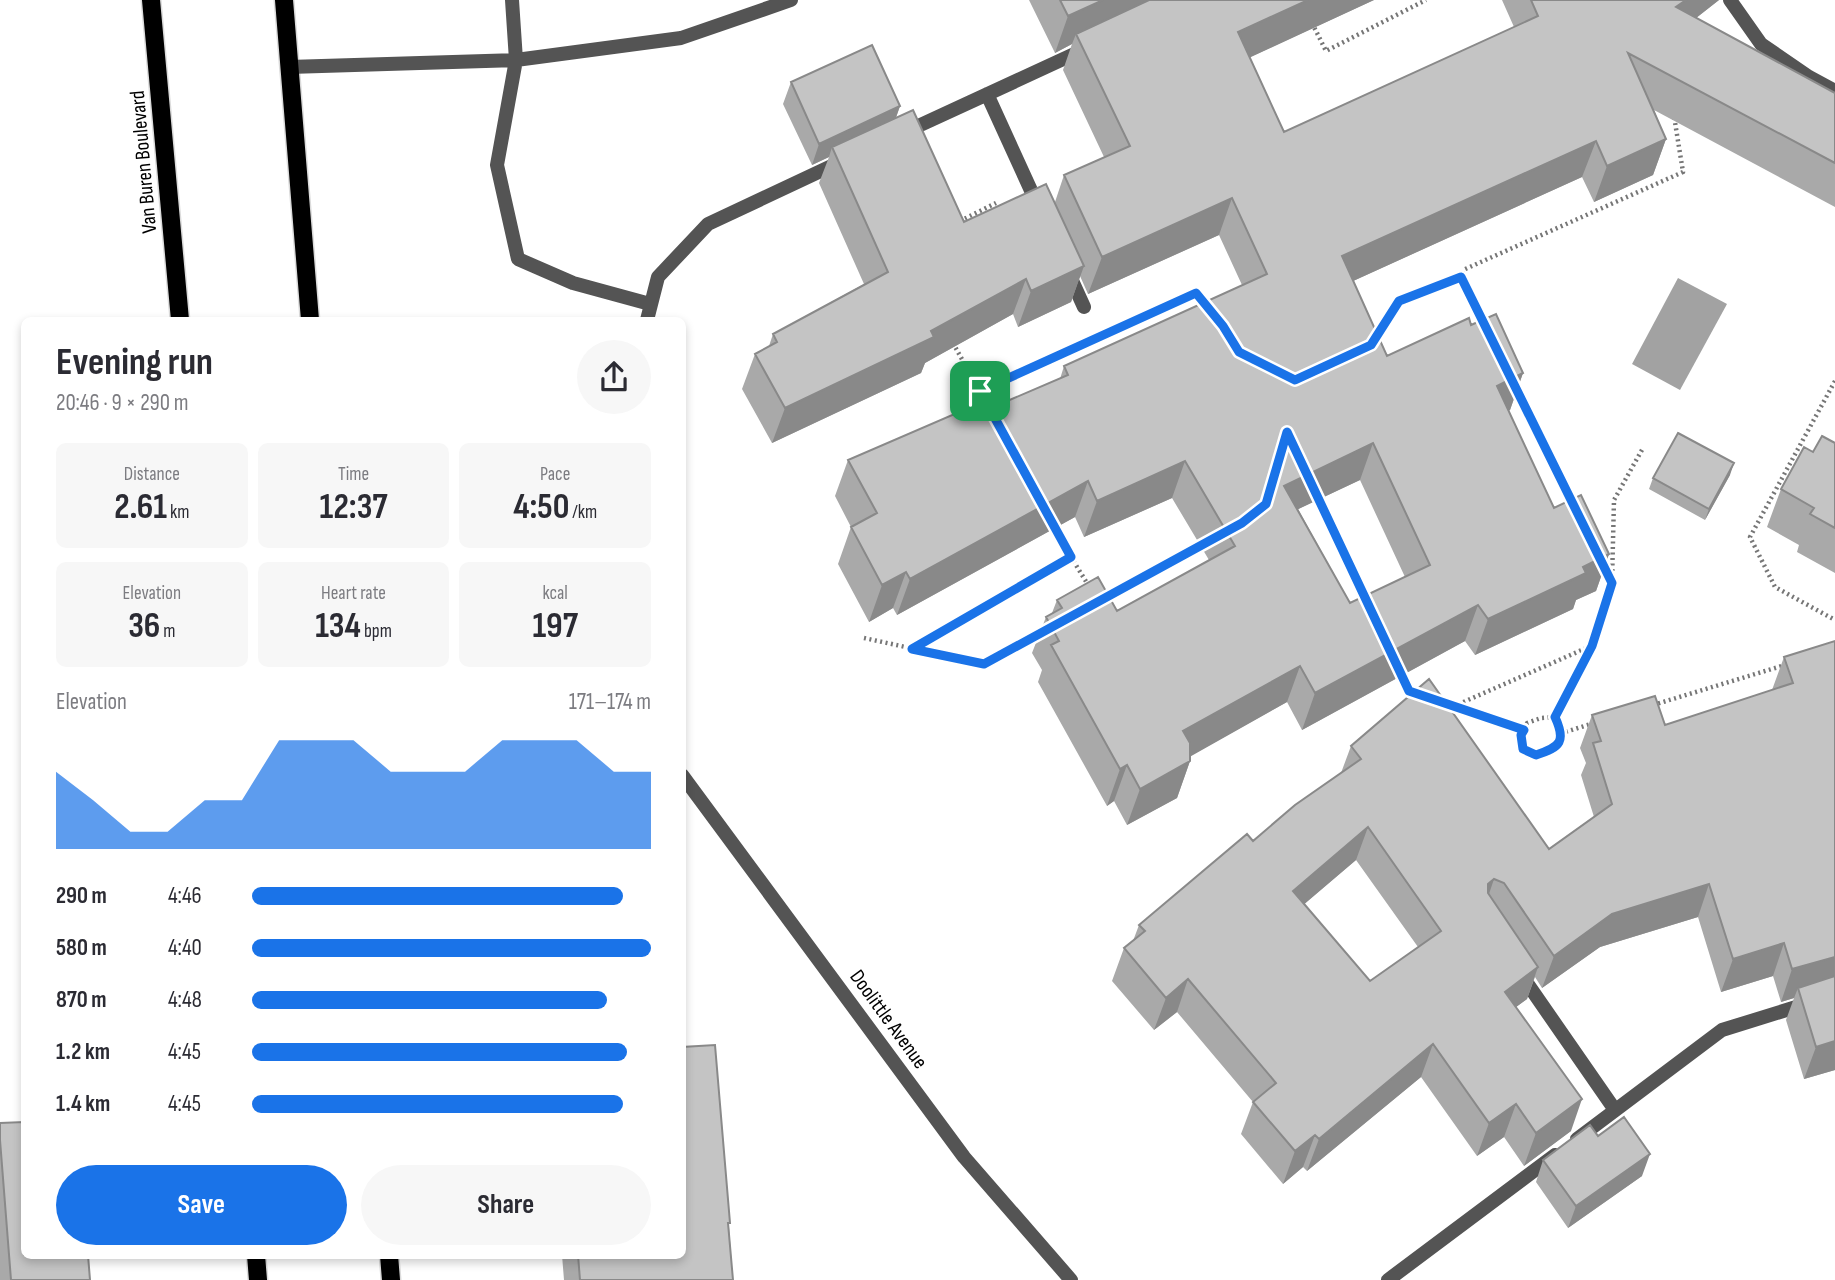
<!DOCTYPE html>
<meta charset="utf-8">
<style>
body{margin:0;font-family:"Sofia Sans Condensed",sans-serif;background:#f7f7f7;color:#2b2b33;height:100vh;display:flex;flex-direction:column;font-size:26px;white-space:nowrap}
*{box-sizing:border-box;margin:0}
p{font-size:23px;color:#7c7c81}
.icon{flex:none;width:38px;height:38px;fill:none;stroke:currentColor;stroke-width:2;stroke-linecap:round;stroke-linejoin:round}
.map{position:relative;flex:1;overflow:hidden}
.side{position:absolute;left:21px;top:317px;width:665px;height:942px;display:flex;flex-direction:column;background:#fff;border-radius:10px;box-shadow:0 4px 10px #0003}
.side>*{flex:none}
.pin{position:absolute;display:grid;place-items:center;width:60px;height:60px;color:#fff;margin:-30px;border-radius:14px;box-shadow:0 4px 10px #0006}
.round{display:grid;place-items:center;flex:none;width:74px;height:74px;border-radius:37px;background:#f7f7f7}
.summary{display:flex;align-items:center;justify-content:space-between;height:119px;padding:0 35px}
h1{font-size:38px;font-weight:700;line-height:52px}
.figures{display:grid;grid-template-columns:repeat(3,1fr);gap:10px;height:119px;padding:7px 35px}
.figures div{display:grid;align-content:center;border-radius:10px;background:#f7f7f7;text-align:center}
.figures b{font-size:35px;font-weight:700}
.figures small{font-size:19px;font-weight:400}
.figures p{font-size:19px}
.chart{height:196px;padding:14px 35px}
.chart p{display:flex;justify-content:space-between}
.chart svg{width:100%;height:126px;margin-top:7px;fill:#1a73e8;opacity:.7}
.cta{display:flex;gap:14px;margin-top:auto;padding:14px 35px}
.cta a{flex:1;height:80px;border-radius:42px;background:#1a73e8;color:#fff;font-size:28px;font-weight:700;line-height:80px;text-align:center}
.cta a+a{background:#f7f7f7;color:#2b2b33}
ul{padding:0 35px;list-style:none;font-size:23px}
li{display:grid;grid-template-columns:112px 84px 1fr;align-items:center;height:52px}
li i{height:18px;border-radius:9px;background:#1a73e8}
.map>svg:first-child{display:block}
.water{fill:#a2a2a2}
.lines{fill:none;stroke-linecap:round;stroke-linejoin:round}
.primary-casing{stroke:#dbdbdb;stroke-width:21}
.path{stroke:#767676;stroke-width:4.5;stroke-dasharray:2 3.5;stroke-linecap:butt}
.lane{stroke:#545454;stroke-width:14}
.street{stroke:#545454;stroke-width:14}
.primary{stroke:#000;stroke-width:18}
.wall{fill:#a9a9a9;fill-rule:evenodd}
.shaded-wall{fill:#898989}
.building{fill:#c4c4c4;stroke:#898989;stroke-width:2;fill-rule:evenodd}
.route-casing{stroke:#fff;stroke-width:14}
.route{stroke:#1a73e8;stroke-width:9}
.labels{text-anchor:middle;stroke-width:7;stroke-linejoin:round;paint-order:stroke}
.street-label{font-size:21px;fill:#000;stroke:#fff}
</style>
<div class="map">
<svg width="1835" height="1280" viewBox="0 0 1835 1280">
<rect width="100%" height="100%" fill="#fff"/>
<!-- water -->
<path class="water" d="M1678 278 1727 304 1680 390 1632 364Z"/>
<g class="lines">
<!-- primary casing -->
<g class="primary-casing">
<path id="primary" d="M151 0 180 320
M284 0 310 320
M256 1255 258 1280
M389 1255 391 1280"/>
</g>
<!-- path -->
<path class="path" d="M1312 23 1326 51 1426 0
M960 221 996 203
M1484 323 1462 277 1463 270 1683 172 1674 116
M1111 331 1196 293 1207 306
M1374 340 1400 301 1462 277
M953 343 991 412
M1835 381 1750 537 1775 587 1835 620
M1515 388 1571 502
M980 391 1084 344
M1317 496 1367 602
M1053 524 1071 557
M1612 582 1614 500 1643 448
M1105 597 1205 543
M864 638 984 664 1042 632
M913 648 1071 557 1090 588
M1401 673 1409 691 1418 695
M1653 705 1785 665
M1555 717 1541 718 1527 723 1521 735 1523 749 1536 755C1549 751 1560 748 1562 733
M1594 723 1562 733 1555 717 1592 646 1612 583 1602 564
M1524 730 1452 707 1591 646"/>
<!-- lane -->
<path class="lane" d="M512 0 516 60 497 165 518 259 573 283 650 304
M1730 0 1761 44 1809 77 1835 91
M289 67 516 60 681 38 791 0
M987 94 1039 208
M903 133 1085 49
M1069 274 1084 307
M647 320 658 277 708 224 840 162
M1520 973 1615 1110
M1577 1139 1722 1030 1835 995
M1388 1280 1555 1155"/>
<!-- street -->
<path class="street" d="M682 775 964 1157 1071 1280"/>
<!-- primary -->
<use href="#primary" class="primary"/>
</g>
<!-- wall -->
<path class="wall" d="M1029 0H1374L1250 57 1284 132 1514 27 1502 0H1719L1696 18 1835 93V207L1654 110 1666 139 1653 175 1594 202 1582 177 1353 281 1387 356 1471 325 1523 373 1510 410 1508 411 1554 508 1609 554 1596 591 1576 600 1573 609 1475 655 1465 641 1302 730 1287 702 1190 756V761L1177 798 1127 825 1114 801 1107 806 1038 682 1042 670 1032 653 1046 617 1052 613 1057 600 1117 611 1209 560 1172 498 1084 537 1075 517 897 615 893 608 869 622 838 564 851 527 835 496 848 460 977 414 1060 379 1064 366 1242 285 1219 235 1088 294 1080 276 1071 302 1018 327 1013 314 925 363 921 373 772 443 742 389 755 354 769 346 773 334 864 284 819 183 829 157 812 165 783 104 791 82 900 106 896 118 964 222 1055 202 1064 175 1104 157 1063 70 1072 44 1055 53ZM1360 480 1405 577 1350 603 1298 509Z
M1835 443V573L1797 552 1799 545 1767 527 1781 489 1813 452Z
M1730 475 1705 520 1649 489 1653 478Z
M1835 641V1070L1804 1079 1786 1020 1794 998 1781 1002 1773 976 1721 992 1698 917 1600 947 1542 988 1535 977 1527 999 1516 1007 1571 1131 1524 1166 1504 1137 1477 1156 1421 1077 1307 1171 1303 1167 1283 1184 1241 1134 1253 1102 1177 1012 1154 1030 1112 981 1124 948 1133 941 1139 925 1253 841 1341 773 1351 746 1549 849 1594 817 1581 775 1586 763 1580 748 1592 715 1665 725 1772 690 1784 657ZM1356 860 1418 947 1370 981 1304 904Z
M0 1123 90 1280H0Z
M1598 1136 1642 1176 1568 1228 1536 1182 1543 1160Z
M729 1227 733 1280H564L562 1255H682Z"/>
<!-- shaded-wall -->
<path class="shaded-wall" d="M1103 0H1168L1076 34 1072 44 1055 53 1068 16Z
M1308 0H1374L1225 69 1238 32Z
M1686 0H1719L1663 44 1676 7Z
M900 106 892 128 832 147 829 157 812 165 819 144Z
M1666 139 1653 175 1594 202 1607 166Z
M1596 141 1582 177 1329 292 1342 256Z
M1232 198 1219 235 1088 294 1102 257Z
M1084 266 1071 302 1018 327 1031 291Z
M1026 279 1013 314 925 363 921 373 772 443 785 408 931 331Z
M1523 373 1510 410 1483 422 1497 386Z
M1373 443 1360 480 1271 522 1284 486Z
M1185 461 1172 498 1084 537 1097 501Z
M1734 463 1730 475 1705 520 1709 509Z
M1088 481 1075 517 897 615 910 579Z
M1609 554 1596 591 1576 600 1573 609 1475 655 1488 619 1583 567Z
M906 572 893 608 869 622 882 585Z
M1478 605 1465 641 1302 730 1315 693Z
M1300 666 1287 702 1170 768 1183 731Z
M1190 761 1177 798 1127 825 1140 789Z
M1127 765 1114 801 1107 806 1120 769Z
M1368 827 1356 860 1281 924 1293 891Z
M1494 879 1483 912 1488 884Z
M1709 884 1698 917 1600 947 1542 988 1554 956 1612 914Z
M1784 943 1773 976 1721 992 1733 959Z
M1835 957V987L1798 988 1794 998 1781 1002 1792 969Z
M1538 967 1527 999 1493 1024 1505 992Z
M1188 979 1177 1012 1154 1030 1166 998Z
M1835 1041V1070L1804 1079 1816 1047Z
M1433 1044 1421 1077 1307 1171 1319 1139Z
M1582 1099 1571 1131 1524 1166 1536 1133Z
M1516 1104 1504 1137 1477 1156 1489 1123Z
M1315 1135 1303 1167 1283 1184 1295 1151Z
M1650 1154 1642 1176 1568 1228 1576 1206Z"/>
<!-- building -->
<path class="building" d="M1060 0H1103L1068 16Z
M1149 0H1308L1238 32 1284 132 1538 16 1531 0H1686L1676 7 1835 93V163L1628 53 1666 139 1607 166 1596 141 1342 256 1387 356 1469 318 1471 325 1496 314 1523 373 1497 386 1554 508 1581 495 1609 554 1583 567 1586 573 1488 619 1478 605 1315 693 1300 666 1183 731 1190 743V761L1140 789 1127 765 1120 769 1051 645 1059 641 1046 617 1062 608 1057 600 1098 577 1117 611 1235 546 1185 461 1097 501 1088 481 910 579 906 572 882 585 851 527 877 513 848 460 973 406 977 414 1068 375 1064 366 1267 274 1232 198 1102 257 1064 175 1130 146 1076 34ZM1373 443 1430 565 1350 603 1284 486Z
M872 45 900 106 819 144 791 82Z
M913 110 964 222 1046 184 1084 266 1031 291 1026 279 931 331 934 337 785 408 755 354 777 342 773 334 888 272 832 147Z
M1678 433 1734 463 1709 509 1653 478Z
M1822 436 1835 443V528L1810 514 1814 508 1781 489 1804 447 1813 452Z
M1835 641V957L1792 969 1784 943 1733 959 1709 884 1612 914 1554 956 1504 883 1494 879 1488 884V893L1538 967 1505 992 1582 1099 1536 1133 1516 1104 1489 1123 1433 1044 1319 1139 1315 1135 1295 1151 1253 1102 1276 1083 1188 979 1166 998 1124 948 1145 931 1139 925 1247 834 1253 841 1295 805 1361 759 1351 746 1429 679 1549 849 1612 804 1593 743 1601 741 1592 715 1655 696 1665 725 1793 683 1784 657ZM1368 827 1441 931 1370 981 1293 891Z
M1835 976V1041L1816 1047 1798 988Z
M715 1045 730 1223H728L733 1280H580L578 1255H682V1047Z
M1624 1117 1650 1154 1576 1206 1543 1160 1590 1125 1598 1136Z
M24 1122V1255H88L90 1280H11L0 1140V1123Z"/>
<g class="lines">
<!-- route casing -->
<g class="route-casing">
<path id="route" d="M1461 277 1612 583 1592 646 1555 717C1566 741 1561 747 1536 755L1523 749 1521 735 1524 730 1409 691 1287 432 1266 504 1242 523 984 664 912 649 1071 557 980 391 1196 293 1223 326 1239 352 1295 380 1371 345 1399 301Z"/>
</g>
<!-- route -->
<use href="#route" class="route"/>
</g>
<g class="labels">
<!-- street labels -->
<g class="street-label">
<text transform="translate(143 162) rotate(-95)" y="7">Van Buren Boulevard</text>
<text transform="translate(889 1019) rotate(54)" y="7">Doolittle Avenue</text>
</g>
</g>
</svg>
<div class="pin" style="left:980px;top:391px;background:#1e9e55"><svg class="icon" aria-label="arrive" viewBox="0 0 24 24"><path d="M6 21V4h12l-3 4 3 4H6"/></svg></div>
<section class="side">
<div class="summary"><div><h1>Evening run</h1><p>20:46 · 9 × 290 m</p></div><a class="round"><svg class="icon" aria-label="share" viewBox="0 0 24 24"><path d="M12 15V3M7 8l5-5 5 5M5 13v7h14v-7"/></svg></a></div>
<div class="figures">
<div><p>Distance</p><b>2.61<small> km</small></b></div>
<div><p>Time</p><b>12:37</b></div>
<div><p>Pace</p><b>4:50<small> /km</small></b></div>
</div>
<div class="figures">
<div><p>Elevation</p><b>36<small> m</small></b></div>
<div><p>Heart rate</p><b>134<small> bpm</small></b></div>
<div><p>kcal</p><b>197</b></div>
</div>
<div class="chart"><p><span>Elevation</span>171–174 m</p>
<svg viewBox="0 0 160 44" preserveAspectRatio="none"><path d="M0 44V17L10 27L20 38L30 38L40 27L50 27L60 6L70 6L80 6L90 17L100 17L110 17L120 6L130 6L140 6L150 17L160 17V44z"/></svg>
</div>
<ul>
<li><b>290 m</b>4:46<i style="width:93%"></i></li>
<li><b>580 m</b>4:40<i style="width:100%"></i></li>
<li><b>870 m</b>4:48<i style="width:89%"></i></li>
<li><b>1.2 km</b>4:45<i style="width:94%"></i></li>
<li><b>1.4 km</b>4:45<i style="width:93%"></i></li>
</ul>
<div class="cta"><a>Save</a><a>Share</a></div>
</section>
</div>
